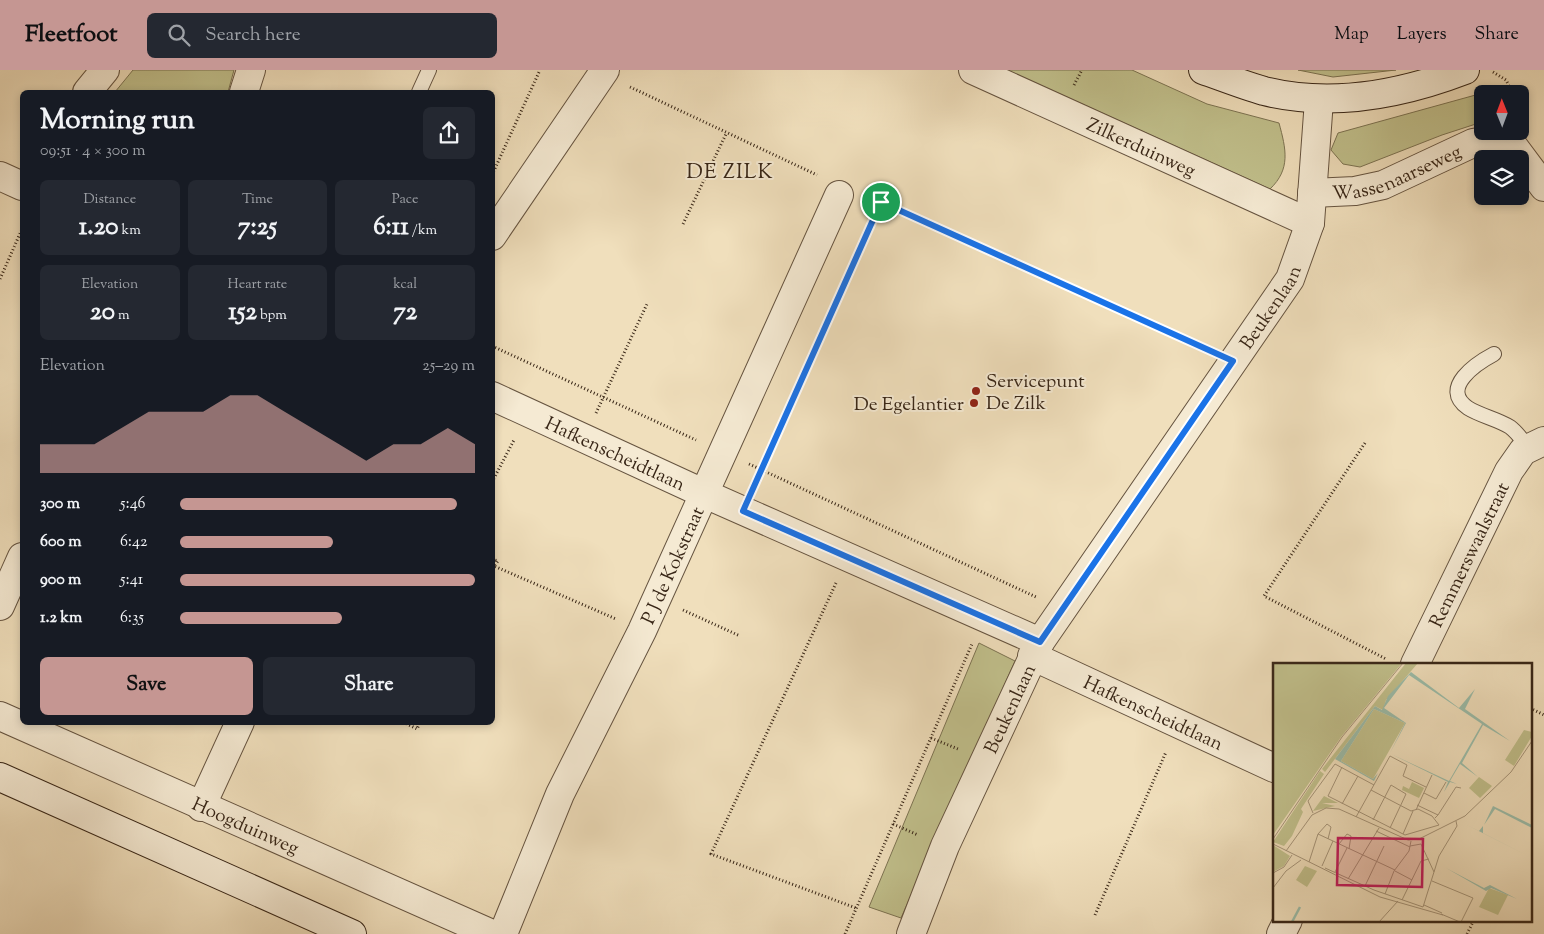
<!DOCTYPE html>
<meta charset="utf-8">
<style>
body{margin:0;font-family:"Sorts Mill Goudy",serif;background:#242831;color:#f1f3f6;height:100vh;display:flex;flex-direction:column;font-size:19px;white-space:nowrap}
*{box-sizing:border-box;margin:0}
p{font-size:16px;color:#9ea1a6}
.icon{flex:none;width:28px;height:28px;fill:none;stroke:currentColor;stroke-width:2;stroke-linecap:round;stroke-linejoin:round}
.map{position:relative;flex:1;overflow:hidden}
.drawer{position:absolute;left:20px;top:20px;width:475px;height:635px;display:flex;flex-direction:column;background:#171b24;border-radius:8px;box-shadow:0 2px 8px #0003}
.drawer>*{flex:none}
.needle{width:32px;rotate:359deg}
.tools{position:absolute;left:1474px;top:15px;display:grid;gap:10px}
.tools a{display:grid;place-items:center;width:55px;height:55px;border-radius:8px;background:#171b24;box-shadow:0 2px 8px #0003;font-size:25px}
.pin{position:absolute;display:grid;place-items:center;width:42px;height:42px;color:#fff;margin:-21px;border:2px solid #fff;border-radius:50%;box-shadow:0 1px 5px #0007}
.round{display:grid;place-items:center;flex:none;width:52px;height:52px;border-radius:8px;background:#242831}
.head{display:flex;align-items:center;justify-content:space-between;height:85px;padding:0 20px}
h1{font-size:28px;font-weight:700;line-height:38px}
.metrics{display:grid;grid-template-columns:repeat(3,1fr);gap:8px;height:85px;padding:5px 20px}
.metrics div{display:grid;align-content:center;border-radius:8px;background:#242831;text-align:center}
.metrics b{font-size:25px;font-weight:700}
.metrics small{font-size:14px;font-weight:400}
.metrics p{font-size:14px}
.chart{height:140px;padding:10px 20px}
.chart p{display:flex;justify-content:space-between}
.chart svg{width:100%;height:90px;margin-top:5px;fill:#c59692;opacity:.7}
.button{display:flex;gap:10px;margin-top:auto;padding:10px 20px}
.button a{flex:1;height:58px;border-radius:8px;background:#c59692;color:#111;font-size:20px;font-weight:700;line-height:58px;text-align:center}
.button a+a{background:#242831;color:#f1f3f6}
ul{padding:0 20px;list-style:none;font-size:16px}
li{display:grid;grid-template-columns:80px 60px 1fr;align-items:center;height:38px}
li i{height:12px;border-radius:6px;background:#c59692}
header{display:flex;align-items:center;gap:30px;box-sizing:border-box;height:70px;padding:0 25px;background:#c59692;color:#111}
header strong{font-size:24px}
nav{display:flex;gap:28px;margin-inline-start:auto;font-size:18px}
.search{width:350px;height:45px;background:#242831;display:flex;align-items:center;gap:12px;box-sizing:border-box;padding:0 18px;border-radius:8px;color:#9ea1a6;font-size:19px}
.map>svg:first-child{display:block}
.green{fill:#c1c08c;stroke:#7c7352}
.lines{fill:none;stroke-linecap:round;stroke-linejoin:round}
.lane-casing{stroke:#665440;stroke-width:16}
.street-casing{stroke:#665440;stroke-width:30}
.secondary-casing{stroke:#382617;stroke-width:30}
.path{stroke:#382617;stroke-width:3;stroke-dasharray:1 2.5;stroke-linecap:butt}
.lane{stroke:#f5ead3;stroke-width:14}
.street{stroke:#f5ead3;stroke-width:28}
.secondary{stroke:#f5ead3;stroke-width:28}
.route-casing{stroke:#fff;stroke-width:10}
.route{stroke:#1a73e8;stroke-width:6}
.poi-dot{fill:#8f2418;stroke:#f5ead3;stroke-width:2}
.labels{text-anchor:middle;stroke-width:4;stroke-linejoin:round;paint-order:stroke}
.street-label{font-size:19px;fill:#382617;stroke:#f5ead3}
.poi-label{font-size:19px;fill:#382617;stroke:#f5ead3;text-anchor:start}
.quarter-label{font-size:21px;letter-spacing:1px;fill:#382617;stroke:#f5ead3}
.inset-river{fill:none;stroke:#9bbdaa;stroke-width:2.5}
.inset-road{fill:none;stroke:#a6957a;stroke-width:1}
.view{fill:#c2185b;fill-opacity:0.15;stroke:#c2185b;stroke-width:2.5}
.inset-edge{fill:none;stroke:#382617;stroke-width:2.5}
</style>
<header>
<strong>Fleetfoot</strong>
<div class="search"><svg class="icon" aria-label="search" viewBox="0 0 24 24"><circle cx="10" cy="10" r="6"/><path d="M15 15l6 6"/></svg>Search here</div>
<nav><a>Map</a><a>Layers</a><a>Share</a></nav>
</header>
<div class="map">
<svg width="1544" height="864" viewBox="0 0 1544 864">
<rect width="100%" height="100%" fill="#f0dfbc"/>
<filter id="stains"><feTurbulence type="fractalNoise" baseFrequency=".004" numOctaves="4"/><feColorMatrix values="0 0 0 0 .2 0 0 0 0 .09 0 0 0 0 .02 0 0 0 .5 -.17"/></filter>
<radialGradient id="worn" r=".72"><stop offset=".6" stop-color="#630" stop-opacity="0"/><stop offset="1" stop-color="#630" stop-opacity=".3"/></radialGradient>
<!-- green -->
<path class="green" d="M133 0H234L228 22H115Z
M1007 0H1132L1207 34 1279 53C1286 79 1291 99 1270 119Z
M1298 0H1396L1333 7Z
M1507 19 1510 24H1482V52L1442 65 1360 97 1343 94 1331 80 1338 63 1490 21Z
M979 573 1015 591 901 848 869 837Z"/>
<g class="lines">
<!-- lane casing -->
<g class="lane-casing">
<path id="lane" d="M419 22 429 0
M1494 284C1477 293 1439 318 1468 338 1481 346 1497 349 1510 357 1517 362 1523 371 1529 378"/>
</g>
<!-- street casing -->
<g class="street-casing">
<g id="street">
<path id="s1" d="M973 0 1310 153"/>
<path d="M87 22 105 0"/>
<path d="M244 22 251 0"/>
<path d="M0 106 22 116"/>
<path id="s2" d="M1312 123 1355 121 1383 115 1473 73 1495 69 1514 77 1544 117"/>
<path d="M492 166 605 0"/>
<path id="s3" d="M492 326 705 424 1040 572"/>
<path d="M0 536 22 487"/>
<path id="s4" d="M1032 586 1274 698"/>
<path id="s5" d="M1415 594 1509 401 1523 381 1544 371"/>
<path id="s6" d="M0 646 492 864"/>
<path d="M201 737 240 652"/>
<path id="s7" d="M503 864 560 724 642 561 839 125"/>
<path id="s8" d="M911 864 945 776 1040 572 1290 209 1310 153 1319 30"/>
<path d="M1281 864 1288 850"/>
</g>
</g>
<!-- secondary casing -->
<g class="secondary-casing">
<path id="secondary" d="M1203 0C1223 7 1243 15 1264 21 1332 38 1400 25 1465 0
M0 707 352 864"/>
</g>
<!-- path -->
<path class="path" d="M1493 2 1506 10 1513 24
M1074 15 1082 0
M630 17 817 105
M1520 36V42
M492 105 540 0
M868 127 1207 279
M683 154 726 64
M0 209 22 159
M492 276 696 370
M596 343 647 234
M1365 373 1264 526 1386 589
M749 394 1036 527
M492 412 514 370
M756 413 881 132
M492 489 498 491 494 496 616 549
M836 513 711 784 856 838
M683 540 740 566
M1530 638 1544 645
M403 652 417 659 420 652
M931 668 958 679
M893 754 918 765
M1095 845 1166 682
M845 864 972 574
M1467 864 1474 850"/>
<!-- lane -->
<use href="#lane" class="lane"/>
<!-- street -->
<use href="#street" class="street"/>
<!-- secondary -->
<use href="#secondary" class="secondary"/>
</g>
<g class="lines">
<!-- route casing -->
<g class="route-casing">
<path id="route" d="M881 132 1233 291 1040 572 743 441Z"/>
</g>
<!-- route -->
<use href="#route" class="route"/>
</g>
<!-- markers -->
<g class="poi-dot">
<circle cx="976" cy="321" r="5"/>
<circle cx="974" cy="333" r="5"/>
</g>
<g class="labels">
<!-- street labels -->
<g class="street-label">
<text dy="7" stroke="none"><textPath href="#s1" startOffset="185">Zilkerduinweg</textPath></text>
<text dy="7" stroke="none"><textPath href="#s2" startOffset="88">Wassenaarseweg</textPath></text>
<text dy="7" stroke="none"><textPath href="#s8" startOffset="726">Beukenlaan</textPath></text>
<text dy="7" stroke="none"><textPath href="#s3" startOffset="136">Hafkenscheidtlaan</textPath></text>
<text dy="7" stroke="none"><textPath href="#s5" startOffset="122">Remmerswaalstraat</textPath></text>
<text dy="7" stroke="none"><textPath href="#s7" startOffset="406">P J de Kokstraat</textPath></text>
<text dy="7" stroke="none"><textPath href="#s8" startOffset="246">Beukenlaan</textPath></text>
<text dy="7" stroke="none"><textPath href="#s4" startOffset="134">Hafkenscheidtlaan</textPath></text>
<text dy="7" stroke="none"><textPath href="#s6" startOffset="269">Hoogduinweg</textPath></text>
</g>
<!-- poi labels -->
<g class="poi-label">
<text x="986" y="317">Servicepunt<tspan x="986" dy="22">De Zilk</tspan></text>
<text x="964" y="340" text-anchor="end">De Egelantier</text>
</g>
<!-- quarter labels -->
<g class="quarter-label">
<text x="730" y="108">DE ZILK</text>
</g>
</g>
<!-- overview -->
<g transform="translate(1273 593)">
<rect width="259" height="259" fill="#f0dfbc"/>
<path d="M0 0H129L68 74 0 172ZM133 0H145L113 37 110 47 102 43 52 109 49 106ZM101 46 132 60 100 116 68 98ZM251 67 259 69V73L241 103 232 97ZM47 108 51 111 28 146 30 149 19 173 11 183 0 179ZM206 114 219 123 207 135 196 125ZM139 119 151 125 146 135 129 127 130 123 136 126ZM51 133 65 140H49L62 143 40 148ZM0 182 17 193 11 203 0 209ZM32 203 44 208 34 224 23 217ZM216 225 235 232 225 252 206 244Z" fill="#c1c08c"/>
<path d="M138 9 186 45 202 26 192 46 237 78 210 62 189 100 205 114 187 101 177 118 184 121 177 119 171 129 175 119 118 91 176 118 209 61 136 12 111 45 133 60 117 90 132 60 101 46 68 98 100 116 105 110 101 118 62 96 102 43 109 47 115 33ZM220 143 259 162V165L222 146 211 162ZM192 161 206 168 210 163V170L259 195ZM173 205 211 225 217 222 244 236 218 225 213 228Z" fill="#9bbdaa"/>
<path class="inset-river" d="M19 259 27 244"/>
<path class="inset-road" d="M69 104 55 133 132 172 166 162M98 127 138 148 145 146 159 153 166 162M151 130 163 136 173 119M69 141 85 113M144 142 165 152 162 155M143 147 159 112M40 150 35 138 62 101 101 122M165 152 183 124 188 125M83 154 117 93 134 102 130 113 153 124M100 157 118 122 133 131 117 165M103 168 137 184M45 171 122 207M130 171 140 148M0 176 69 74 130 0M0 181 107 234 170 252M66 181 74 171 78 173 76 186M137 183 148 181 161 209M13 188 39 152 53 145 66 146 135 177 146 176 192 153 238 109 259 78M36 199 45 171 54 161 58 164 55 176M49 203 60 178M52 205 101 227 150 244M122 208 139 217M62 209 74 185M0 210 11 204 19 192M75 216 106 165M159 218 200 235 188 259M92 223 111 183M0 225 13 208 28 197M112 231 121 208 136 188 138 178M129 237 148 198 156 196M151 242 169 250M150 244 166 193 184 163 183 158M168 251 187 259M106 259 125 238"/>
<path class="view" d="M65 175 150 176 149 224 64 222Z"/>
<rect width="259" height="259" class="inset-edge"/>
</g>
<rect width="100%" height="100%" filter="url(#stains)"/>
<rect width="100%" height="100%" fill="url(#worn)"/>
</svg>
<div class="tools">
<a><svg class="needle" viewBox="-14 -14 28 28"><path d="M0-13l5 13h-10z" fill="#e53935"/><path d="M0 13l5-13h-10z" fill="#9ea1a6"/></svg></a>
<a><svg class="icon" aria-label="layers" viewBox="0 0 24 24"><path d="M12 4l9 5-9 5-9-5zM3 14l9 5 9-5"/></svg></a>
</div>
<div class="pin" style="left:881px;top:132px;background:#1e9e55"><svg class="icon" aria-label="arrive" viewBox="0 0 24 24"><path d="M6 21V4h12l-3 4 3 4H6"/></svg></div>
<section class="drawer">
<div class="head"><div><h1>Morning run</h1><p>09:51 · 4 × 300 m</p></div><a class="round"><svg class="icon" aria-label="share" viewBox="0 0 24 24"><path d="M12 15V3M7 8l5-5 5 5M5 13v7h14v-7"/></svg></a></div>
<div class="metrics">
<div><p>Distance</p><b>1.20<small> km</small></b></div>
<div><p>Time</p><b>7:25</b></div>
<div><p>Pace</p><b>6:11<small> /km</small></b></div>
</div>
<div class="metrics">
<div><p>Elevation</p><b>20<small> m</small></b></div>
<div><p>Heart rate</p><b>152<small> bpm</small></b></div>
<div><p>kcal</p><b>72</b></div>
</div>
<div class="chart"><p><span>Elevation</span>25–29 m</p>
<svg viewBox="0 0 160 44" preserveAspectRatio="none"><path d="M0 44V30L10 30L20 30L30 22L40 14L50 14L60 14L70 6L80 6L90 14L100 22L110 30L120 38L130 30L140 30L150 22L160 30V44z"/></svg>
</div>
<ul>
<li><b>300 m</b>5:46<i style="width:94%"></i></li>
<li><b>600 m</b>6:42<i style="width:52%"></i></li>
<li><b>900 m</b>5:41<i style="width:100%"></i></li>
<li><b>1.2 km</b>6:35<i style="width:55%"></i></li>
</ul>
<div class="button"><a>Save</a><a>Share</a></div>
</section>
</div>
